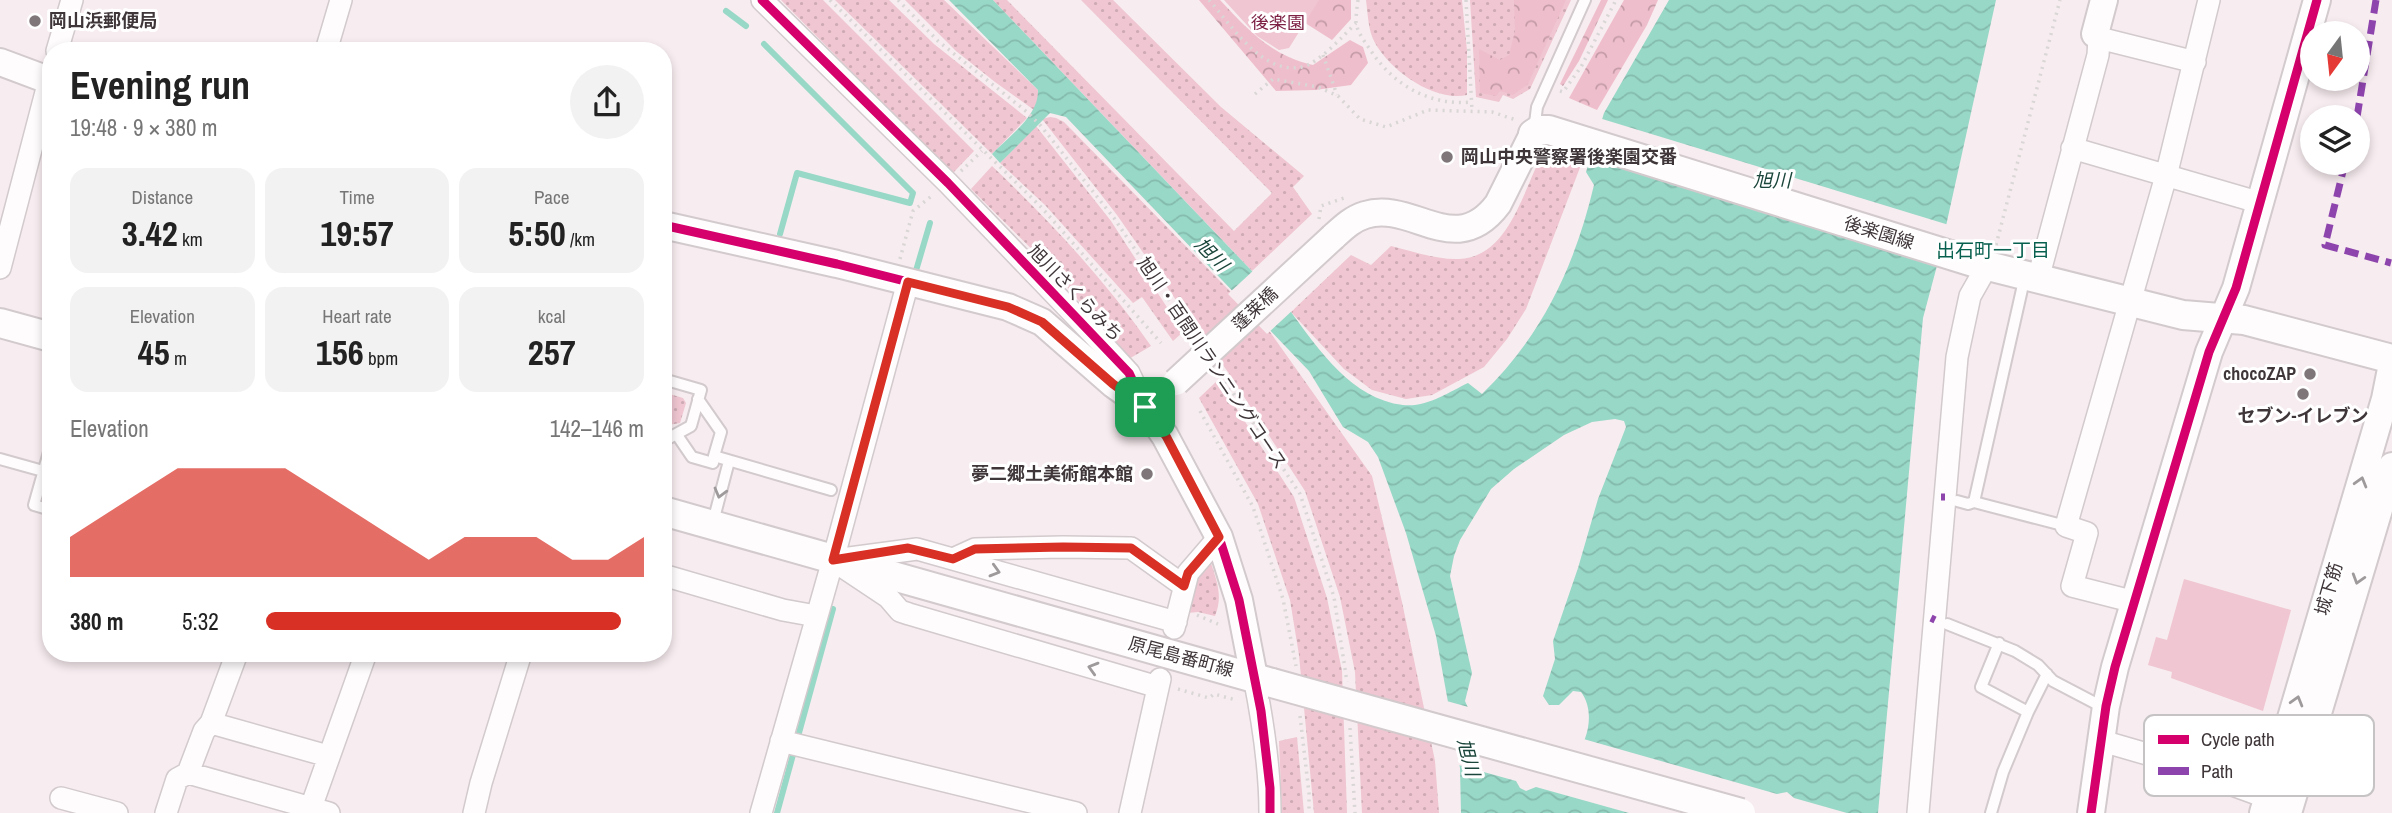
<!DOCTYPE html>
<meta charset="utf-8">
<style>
body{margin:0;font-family:"Archivo Narrow","Noto Sans JP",sans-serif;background:#f2f2f2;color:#222;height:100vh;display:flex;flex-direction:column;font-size:26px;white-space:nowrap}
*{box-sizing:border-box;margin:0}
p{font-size:23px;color:#767676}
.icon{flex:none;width:38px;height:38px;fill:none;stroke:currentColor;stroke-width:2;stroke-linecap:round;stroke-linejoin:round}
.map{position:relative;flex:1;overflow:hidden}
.sheet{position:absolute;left:42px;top:42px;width:630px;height:620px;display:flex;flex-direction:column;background:#fff;border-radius:28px;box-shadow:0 4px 10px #0003}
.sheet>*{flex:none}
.needle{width:46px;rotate:195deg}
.buttons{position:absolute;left:2300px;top:21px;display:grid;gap:14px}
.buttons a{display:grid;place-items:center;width:70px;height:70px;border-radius:50%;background:#fff;box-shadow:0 4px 10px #0003;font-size:35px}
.pin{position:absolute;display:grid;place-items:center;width:60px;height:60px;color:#fff;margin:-30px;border-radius:14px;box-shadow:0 4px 10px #0006}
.round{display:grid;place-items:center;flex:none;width:74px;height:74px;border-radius:37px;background:#f2f2f2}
.headline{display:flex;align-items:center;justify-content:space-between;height:119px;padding:0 28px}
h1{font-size:38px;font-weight:700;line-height:52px}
.figures{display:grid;grid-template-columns:repeat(3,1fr);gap:10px;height:119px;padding:7px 28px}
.figures div{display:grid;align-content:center;border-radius:18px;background:#f2f2f2;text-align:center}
.figures b{font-size:35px;font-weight:700}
.figures small{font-size:19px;font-weight:400}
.figures p{font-size:19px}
.chart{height:196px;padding:14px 28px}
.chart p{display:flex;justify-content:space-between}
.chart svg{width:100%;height:126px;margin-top:7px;fill:#d93025;opacity:.7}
ul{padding:0 28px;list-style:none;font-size:23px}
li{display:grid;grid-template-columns:112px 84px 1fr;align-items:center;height:52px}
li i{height:18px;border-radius:9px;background:#d93025}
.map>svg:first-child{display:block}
.grass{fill:url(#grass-dots)}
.forest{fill:url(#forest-crowns)}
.green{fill:#efc6d1}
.water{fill:url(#water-waves);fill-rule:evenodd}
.pier{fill:#f7ecef}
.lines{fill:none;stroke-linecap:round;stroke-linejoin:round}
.stream{stroke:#98d8c7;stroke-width:6}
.service-casing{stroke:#d2cacc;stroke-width:14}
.minor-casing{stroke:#d2cacc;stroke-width:24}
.tertiary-casing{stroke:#d2cacc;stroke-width:30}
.secondary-casing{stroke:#d2cacc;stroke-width:32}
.path{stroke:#d9d6d6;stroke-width:3.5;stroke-dasharray:2 5;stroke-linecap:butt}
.service{stroke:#fefcfd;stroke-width:10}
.minor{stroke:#fefcfd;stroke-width:21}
.tertiary{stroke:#fefcfd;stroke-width:26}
.secondary{stroke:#fefcfd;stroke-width:28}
.tertiary-bridge-casing{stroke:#d2cacc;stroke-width:30;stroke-linecap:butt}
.secondary-bridge-casing{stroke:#d2cacc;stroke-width:32;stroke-linecap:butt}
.tertiary-bridge{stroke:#fefcfd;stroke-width:26}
.secondary-bridge{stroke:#fefcfd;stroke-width:28}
.quiet{stroke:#8e44ad;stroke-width:7;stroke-dasharray:14 7;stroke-linecap:butt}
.cycleway-casing{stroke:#fff;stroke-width:13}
.cycleway{stroke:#d6006c;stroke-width:9}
.oneway{stroke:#9e999b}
.route-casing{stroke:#fff;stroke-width:14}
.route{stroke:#d93025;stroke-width:9}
.poi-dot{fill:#7f7679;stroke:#fff;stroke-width:2.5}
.labels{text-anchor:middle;stroke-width:6;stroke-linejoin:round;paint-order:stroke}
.poi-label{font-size:18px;font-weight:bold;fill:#3f3639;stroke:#fff;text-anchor:start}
.park-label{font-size:18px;fill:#7d2145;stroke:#fff}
.street-label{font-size:18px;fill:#3f3639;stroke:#fff}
.water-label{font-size:19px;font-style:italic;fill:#1b463b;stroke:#fff}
.neighbourhood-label{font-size:19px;fill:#08604f;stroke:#fff}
.key{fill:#fff;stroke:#c5c3c4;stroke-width:2}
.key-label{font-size:19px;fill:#3f3639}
</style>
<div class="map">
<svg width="2392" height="813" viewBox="0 0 2392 813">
<defs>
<pattern id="grass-dots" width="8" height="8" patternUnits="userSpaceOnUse" patternTransform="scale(1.75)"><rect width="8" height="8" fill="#efc6d1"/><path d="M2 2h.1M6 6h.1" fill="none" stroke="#ceabb4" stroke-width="1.8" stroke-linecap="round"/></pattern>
<pattern id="forest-crowns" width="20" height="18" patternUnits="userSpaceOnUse" patternTransform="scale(1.75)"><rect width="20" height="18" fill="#efbecc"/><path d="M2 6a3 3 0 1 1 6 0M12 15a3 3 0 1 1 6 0" fill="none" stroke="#c39ba7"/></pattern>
<pattern id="water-waves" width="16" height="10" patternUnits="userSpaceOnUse" patternTransform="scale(1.75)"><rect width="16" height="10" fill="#98d8c7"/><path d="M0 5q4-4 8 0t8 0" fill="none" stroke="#84baac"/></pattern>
</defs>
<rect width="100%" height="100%" fill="#f7ecef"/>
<!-- grass -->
<path class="grass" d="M781 0H823L974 151 952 174Z
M835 0H889L934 44 1027 118 992 154Z
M905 0H944L1038 90V99L1034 110 995 82 956 51Z
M993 0H1007L1234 231 1272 193 1081 0H1113L1221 107 1304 176 1293 187 1312 214 1252 271Z
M1366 0H1462L1467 51V95C1434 102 1391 71 1375 43 1368 30 1368 15 1366 0Z
M1470 0H1571L1530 89 1513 99 1503 95 1499 102 1476 97Z
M1050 117 1056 118 1064 122 1270 332 1372 476 1402 602 1435 761 1439 813H1362L1355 672 1340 597 1305 491 1228 372 1194 326 1117 215 1042 119Z
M1036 126 1111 221 1183 332 1173 341 1142 297 1133 303 1045 205 1000 163Z
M1547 146 1584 157 1526 309 1507 339 1484 367 1432 395 1406 399 1372 390 1344 369 1291 312 1351 255 1371 265 1391 246C1412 251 1437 260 1459 259 1512 257 1524 183 1547 146Z
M992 166C1051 222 1105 280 1151 346L1127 360 1056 273 971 189Z
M1218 380 1294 497 1327 598 1342 671 1347 813H1314L1299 655 1290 600 1258 504 1199 398Z
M663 392 683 398 686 403 680 423 668 425 663 424Z
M1211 563C1217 582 1223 596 1215 616L1198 612 1187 613 1195 577Z
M1297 737 1304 813H1282L1279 741Z"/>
<!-- forest -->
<path class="forest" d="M1199 0H1220C1248 30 1272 56 1313 65L1350 40 1363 47 1368 63 1351 85 1315 90 1276 91Z
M1299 0H1351V19L1332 40 1302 21Z
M1514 0H1566L1528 84 1513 95 1500 91 1496 96 1480 93 1479 49 1500 60 1509 55 1515 31Z
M1601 0H1608L1579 61 1563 86 1560 84Z
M1624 0H1658L1647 25 1597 110 1569 98Z"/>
<!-- green -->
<path class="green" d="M1224 0H1319L1289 48 1279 50 1257 36Z
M2184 579 2291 610 2263 711 2171 678 2172 672 2148 665 2156 637 2167 640Z"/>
<!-- water -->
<path class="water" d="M949 0H993L1291 312C1319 350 1352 399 1403 405 1426 408 1449 392 1468 383L1482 394C1542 336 1575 266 1594 185L1586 172 1604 113 1669 0H1996L1938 262 1923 318 1878 813H1461L1460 768 1436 636 1406 533 1378 457 1368 442 1343 427 1309 371 1066 117 1050 113 1000 163 992 154C1009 136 1039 116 1038 90ZM1615 419 1624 421 1626 427 1598 499 1578 568 1553 641 1555 659 1543 696 1549 705H1559L1573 691 1581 692C1595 710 1589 741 1574 757L1495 735 1475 723 1465 701 1472 673 1450 576 1454 556 1460 540 1491 489 1514 469 1564 435 1592 422Z"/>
<!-- pier -->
<path class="pier" d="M1599 118 1949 225 1941 266 1587 158Z
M1255 269 1294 309 1267 334 1228 294Z
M1443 700 1472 708 1477 720 1496 732 1573 753 1580 738 1777 794 1787 792 1794 798 1847 813H1629L1536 787 1526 791 1520 788 1516 781 1455 764Z"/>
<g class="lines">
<!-- stream -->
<path class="stream" d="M726 11 746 26
M764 44 913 193 910 203 797 173 780 234
M915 274 930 223
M777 813 833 609"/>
<!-- service casing -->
<g class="service-casing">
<path id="service" d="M1534 131 1537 107 1585 0
M663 379 701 390 691 426 669 438 663 437
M698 399 721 432 714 456 831 490
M677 435 692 457 713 463 714 456
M51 445 34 505 51 510
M0 459 43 471
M1957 501 1968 504 1974 502 2066 526
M1974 502 2025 276
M713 522 729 461
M1947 624 2015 651 2038 665 2053 681 2095 703 2106 706
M2028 712 2047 674
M1991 813 2003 772 2028 712 1981 687 1999 643"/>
</g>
<!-- minor casing -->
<g class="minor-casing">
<path id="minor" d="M762 0 948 183 1094 335 1129 373 1145 407
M2099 38 2195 62
M57 51 72 0
M326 51 341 0
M2072 148 2261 203
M0 268 51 73
M2038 279 2098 55 2099 38 2095 34
M842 559 917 549 1176 622
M953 559 975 549 1063 547 1131 548 1184 586
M843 567 888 597 900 611 909 614 1158 687
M663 575 783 610 816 616
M2135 602 2072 586 2087 533 2066 526 2166 176 2209 0
M1174 628 1188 573 1219 537
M237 653 211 723 328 756
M1254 677C1263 722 1270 767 1270 813
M781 741 1076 813
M2102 741 2147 754 2268 798
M188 773 329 813
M61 798 117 813
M166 813 177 779 188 773 204 731 211 723
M309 813 366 653
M474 813 481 783 521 653
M761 813 833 560 908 282
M1130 813 1160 679
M1918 813 1957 357 1970 296 1987 266"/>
</g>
<!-- tertiary casing -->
<g class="tertiary-casing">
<path id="tertiary" d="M2095 34 2104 0
M0 62 51 81
M663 225 837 264 1008 307 1042 322 1113 384 1145 407 1165 436 1219 537 1239 600 1254 677
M1333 237C1343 228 1352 219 1365 215 1413 200 1455 261 1498 204L1533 134
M2091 813 2106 706 2115 667 2209 352 2236 288 2317 0
M2263 813 2385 399 2392 364
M2288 813 2392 466"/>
</g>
<!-- secondary casing -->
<g class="secondary-casing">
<path id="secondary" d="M1533 134 1539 130H1549L1976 263 2183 315 2244 320 2392 359
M0 323 51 337
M663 511 1272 683"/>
</g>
<!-- path -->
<path class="path" d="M830 0 1042 208 1161 343
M898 0 938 41 1027 112 1041 126 1114 218 1193 336
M1209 0C1232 26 1262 75 1302 67 1318 64 1344 35 1356 23
M1358 0C1357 7 1356 15 1356 22 1357 32 1365 42 1371 51 1394 85 1429 106 1472 102
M1466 0 1472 110
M1323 55 1337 95
M1560 91 1563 92 1581 67 1616 0
M1255 94 1273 79 1318 87 1338 96 1360 119 1386 127 1428 110 1492 112 1516 120
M961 171 982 151
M1319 219 1321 206 1344 198
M1996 245 2060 0
M900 259 913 211 934 194
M1218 370 1300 494 1334 597 1347 682
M1200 411 1253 507 1283 599 1296 666
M1197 615 1218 624
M1178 689 1209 698 1214 694 1236 700
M1300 716 1309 793V813
M1350 728 1355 813"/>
<!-- service -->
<use href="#service" class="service"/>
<!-- minor -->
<use href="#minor" class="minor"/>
<!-- tertiary -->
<use href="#tertiary" class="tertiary"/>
<!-- secondary -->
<use href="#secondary" class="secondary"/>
<!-- tertiary-bridge casing -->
<g class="tertiary-bridge-casing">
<path id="tertiary-bridge" d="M1176 382 1333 237"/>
</g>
<!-- secondary-bridge casing -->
<g class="secondary-bridge-casing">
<path id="secondary-bridge" d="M1272 683 1741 813"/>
</g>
<!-- tertiary-bridge -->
<use href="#tertiary-bridge" class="tertiary-bridge"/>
<!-- secondary-bridge -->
<use href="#secondary-bridge" class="secondary-bridge"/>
<!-- quiet -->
<path class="quiet" d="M2357 117 2376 0
M2345 163 2325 245 2391 263
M1941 497H1945
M1931 618 1935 620"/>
<!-- cycleway casing -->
<g class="cycleway-casing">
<path id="cycleway" d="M762 0 948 183 1129 373 1145 407 1165 436 1219 537 1239 600 1261 711 1270 788V813
M663 225 837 264 1008 307 1042 322 1113 384 1142 405
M2091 813 2106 706 2115 667 2209 352 2236 288 2317 0"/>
</g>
<!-- cycleway -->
<use href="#cycleway" class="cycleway"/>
</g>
<!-- one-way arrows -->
<defs><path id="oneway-chevron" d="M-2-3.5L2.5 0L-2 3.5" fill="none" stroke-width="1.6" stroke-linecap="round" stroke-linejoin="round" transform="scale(1.75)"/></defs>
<g class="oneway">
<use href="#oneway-chevron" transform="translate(2361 482) rotate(-74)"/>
<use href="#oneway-chevron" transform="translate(720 493) rotate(105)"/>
<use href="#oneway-chevron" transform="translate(995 571) rotate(16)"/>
<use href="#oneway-chevron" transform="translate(2358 579) rotate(107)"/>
<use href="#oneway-chevron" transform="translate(1093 668) rotate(-164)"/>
<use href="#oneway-chevron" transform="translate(2297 701) rotate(-74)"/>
</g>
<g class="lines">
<!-- route casing -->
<g class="route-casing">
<path id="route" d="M908 282 1008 307 1042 322 1113 384 1145 407 1166 436 1219 537 1188 573 1184 586 1131 548 1063 547 975 549 953 559 908 548 833 560Z"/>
</g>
<!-- route -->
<use href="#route" class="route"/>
</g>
<!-- markers -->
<g class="poi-dot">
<circle cx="35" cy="21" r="7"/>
<circle cx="1447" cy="157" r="7"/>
<circle cx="2310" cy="374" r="7"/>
<circle cx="2303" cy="394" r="7"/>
<circle cx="1147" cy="474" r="7"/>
</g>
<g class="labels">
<!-- poi labels -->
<g class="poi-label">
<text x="49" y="27">岡山浜郵便局</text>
<text x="1461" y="163">岡山中央警察署後楽園交番</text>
<text x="2296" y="380" text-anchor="end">chocoZAP</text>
<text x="2303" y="422" text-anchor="middle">セブン-イレブン</text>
<text x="1133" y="480" text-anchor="end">夢二郷土美術館本館</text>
</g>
<!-- park labels -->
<g class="park-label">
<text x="1278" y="29">後楽園</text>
</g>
<!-- street labels -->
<g class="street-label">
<text transform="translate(1879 233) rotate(17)" y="6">後楽園線</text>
<text transform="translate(1075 293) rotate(46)" y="6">旭川さくらみち</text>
<text transform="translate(1255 309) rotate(-43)" y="6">蓬莱橋</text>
<text transform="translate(1212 363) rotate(56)" y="6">旭川・百間川ランニングコース</text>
<text transform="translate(2329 589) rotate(-74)" y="6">城下筋</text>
<text transform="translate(1181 657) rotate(15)" y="6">原尾島番町線</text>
</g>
<!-- water labels -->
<g class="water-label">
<text x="1772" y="187">旭川</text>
<text transform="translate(1212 254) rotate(46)" y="7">旭川</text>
<text transform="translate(1469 757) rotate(76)" y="7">旭川</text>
</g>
<!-- neighbourhood labels -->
<g class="neighbourhood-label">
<text x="1993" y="257">出石町一丁目</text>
</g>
</g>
<!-- legend -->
<rect x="2144" y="715" width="230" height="81" rx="10" class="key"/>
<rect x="2158" y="735" width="31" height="9" fill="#d6006c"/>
<rect x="2158" y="767" width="31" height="8" fill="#8e44ad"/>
<g class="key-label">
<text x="2201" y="746">Cycle path</text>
<text x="2201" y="778">Path</text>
</g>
</svg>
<div class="buttons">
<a><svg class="needle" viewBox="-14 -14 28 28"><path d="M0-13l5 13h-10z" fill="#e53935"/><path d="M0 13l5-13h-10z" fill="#767676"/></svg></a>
<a><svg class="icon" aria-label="layers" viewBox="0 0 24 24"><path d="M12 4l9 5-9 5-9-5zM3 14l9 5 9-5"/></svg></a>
</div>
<div class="pin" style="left:1145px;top:407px;background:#1e9e55"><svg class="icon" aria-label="arrive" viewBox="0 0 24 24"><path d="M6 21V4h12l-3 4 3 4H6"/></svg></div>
<section class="sheet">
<div class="headline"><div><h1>Evening run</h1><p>19:48 · 9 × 380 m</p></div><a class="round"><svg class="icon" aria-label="share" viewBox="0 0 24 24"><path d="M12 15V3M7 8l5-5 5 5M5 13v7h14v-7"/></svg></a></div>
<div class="figures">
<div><p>Distance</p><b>3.42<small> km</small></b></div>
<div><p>Time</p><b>19:57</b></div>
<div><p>Pace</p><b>5:50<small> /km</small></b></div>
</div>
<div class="figures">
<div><p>Elevation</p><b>45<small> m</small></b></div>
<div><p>Heart rate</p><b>156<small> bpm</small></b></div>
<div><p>kcal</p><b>257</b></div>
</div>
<div class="chart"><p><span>Elevation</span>142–146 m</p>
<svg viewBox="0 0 160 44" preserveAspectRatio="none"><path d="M0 44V30L10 22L20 14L30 6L40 6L50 6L60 6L70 14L80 22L90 30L100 38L110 30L120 30L130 30L140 38L150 38L160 30V44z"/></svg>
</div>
<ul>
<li><b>380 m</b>5:32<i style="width:94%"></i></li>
</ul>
</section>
</div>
